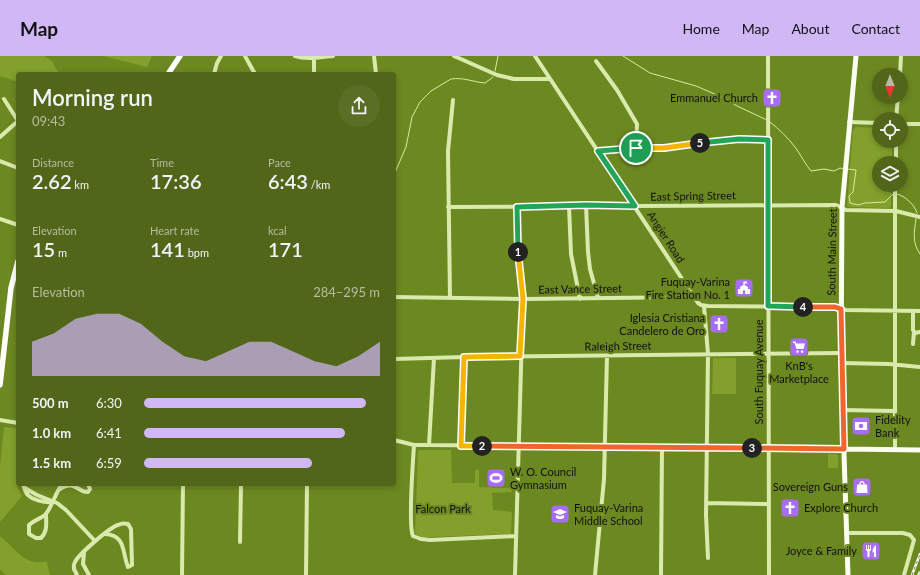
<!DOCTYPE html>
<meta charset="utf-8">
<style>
body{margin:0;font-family:Lato,sans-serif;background:#5b6e26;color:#f1f3f6;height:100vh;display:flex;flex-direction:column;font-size:15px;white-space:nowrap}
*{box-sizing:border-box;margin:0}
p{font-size:13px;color:#b4bda2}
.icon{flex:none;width:22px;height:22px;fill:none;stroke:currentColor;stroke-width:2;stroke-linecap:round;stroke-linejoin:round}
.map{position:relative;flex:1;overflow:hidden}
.drawer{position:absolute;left:16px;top:16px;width:380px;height:414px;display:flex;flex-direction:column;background:#516619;border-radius:4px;box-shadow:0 2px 6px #0003}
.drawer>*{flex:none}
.needle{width:26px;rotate:180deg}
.buttons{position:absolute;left:872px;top:12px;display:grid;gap:8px}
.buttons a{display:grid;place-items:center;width:36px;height:36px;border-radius:50%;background:#516619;box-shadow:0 2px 6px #0003;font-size:20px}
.pin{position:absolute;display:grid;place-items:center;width:34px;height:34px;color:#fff;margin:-17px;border:2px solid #fff;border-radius:50%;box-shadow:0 1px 4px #0007}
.km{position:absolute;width:20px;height:20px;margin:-10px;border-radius:50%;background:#222;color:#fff;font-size:11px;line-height:20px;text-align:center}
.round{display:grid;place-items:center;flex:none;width:42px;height:42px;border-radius:21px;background:#5b6e26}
.headline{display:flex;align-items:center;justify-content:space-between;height:68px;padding:0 16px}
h1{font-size:22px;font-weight:600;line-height:30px}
.metrics{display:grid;grid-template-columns:repeat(3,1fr);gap:6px;height:68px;padding:4px 16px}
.metrics div{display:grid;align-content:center}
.metrics b{font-size:20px;font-weight:600}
.metrics small{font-size:11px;font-weight:400}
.metrics p{font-size:11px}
.chart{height:112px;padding:8px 16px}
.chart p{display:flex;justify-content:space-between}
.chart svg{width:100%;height:72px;margin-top:4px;fill:#d0b7f6;opacity:.7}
ul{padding:0 16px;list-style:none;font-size:13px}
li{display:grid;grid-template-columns:64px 48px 1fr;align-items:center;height:30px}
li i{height:10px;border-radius:5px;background:#d0b7f6}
header{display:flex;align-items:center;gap:24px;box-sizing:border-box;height:56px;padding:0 20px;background:#d0b7f6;color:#111}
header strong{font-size:19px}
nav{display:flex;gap:22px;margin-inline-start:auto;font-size:14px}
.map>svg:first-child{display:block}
.green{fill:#82a02b}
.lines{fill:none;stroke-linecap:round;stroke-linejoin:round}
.stream{stroke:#d9eba0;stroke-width:1}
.minor{stroke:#daeaac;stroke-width:4}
.major{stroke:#fafef0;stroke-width:5}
.highway{stroke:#fff;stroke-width:5.5}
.rail-casing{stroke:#fff;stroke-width:2.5}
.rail{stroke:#6c8821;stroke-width:1;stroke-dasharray:3;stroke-linecap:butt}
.split-1-casing{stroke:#fff;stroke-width:8}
.split-2-casing{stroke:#fff;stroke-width:8}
.split-3-casing{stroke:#fff;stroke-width:8}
.split-4-casing{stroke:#fff;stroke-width:8}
.split-5-casing{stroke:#fff;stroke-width:8}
.split-6-casing{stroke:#fff;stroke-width:8}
.split-1{stroke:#22a559;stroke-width:5}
.split-2{stroke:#f5b400;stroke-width:5}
.split-3{stroke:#f0652b;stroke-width:5}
.split-4{stroke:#f0652b;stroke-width:5}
.split-5{stroke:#22a559;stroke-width:5}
.split-6{stroke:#f5b400;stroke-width:5}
.labels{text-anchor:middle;stroke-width:4;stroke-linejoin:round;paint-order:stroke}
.poi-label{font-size:11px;fill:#111;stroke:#6c8821;text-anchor:end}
.street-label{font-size:11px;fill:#111;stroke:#6c8821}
.park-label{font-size:11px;fill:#111;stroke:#6c8821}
</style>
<header>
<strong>Map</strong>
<nav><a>Home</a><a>Map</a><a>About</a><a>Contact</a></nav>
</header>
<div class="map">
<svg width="920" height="519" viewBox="0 0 920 519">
<rect width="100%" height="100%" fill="#6c8821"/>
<!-- green -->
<path class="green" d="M0 0H45L52 5 59 18H18V26L0 20Z
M103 0H152L147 11Z
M856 71 879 72V85H892V107H879V129H891V150L889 152 849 151 847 150 853 74Z
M713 302H736V338H712Z
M4 371H6L18 373C18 383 19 394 18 404 17 422 12 423 22 440L0 466V410Z
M419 394H451L452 427H475V414H479V431L513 432 512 436 492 437 493 454 512 456 511 478 431 481C425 481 419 482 415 477L418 397Z
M828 398H836L838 399V412H828Z
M0 480C12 489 19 503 35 506 39 507 43 505 47 506L50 519H6L0 513Z"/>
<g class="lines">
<!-- stream -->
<path class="stream" d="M623 0 650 17 696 30 724 42 737 50 767 64
M495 15 498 0
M770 66C779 73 788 82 795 91 801 99 805 108 811 115L824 113 834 115 840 112 844 113
M847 113 856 114 853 136 849 140 850 147 858 149 865 147 885 146 894 137
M394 119 406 91 412 61 420 46 431 35 451 23C462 21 474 26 485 27L493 21
M897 138C905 140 915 149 917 157
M916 163C914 176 912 187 920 198"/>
<!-- minor -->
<path class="minor" d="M245 0 255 18
M295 0C307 4 321 1 333 0
M374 0 376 18
M454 0 497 19 514 23H550
M535 0 698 247 701 249 708 250 835 251 846 254 920 255
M768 0 769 519
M596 5 617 34 637 68 636 92
M214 18 217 7 221 0
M314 18V2
M900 19 901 0
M4 43 18 65
M896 63 898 41
M849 66 879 67
M901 68H920
M0 81 18 65
M598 95 664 92 739 83 768 84
M0 105 18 112
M896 107V85
M586 149 588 196 590 213 598 242
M569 150 571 198 580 243
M448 151 836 149 846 154 896 155 920 161
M0 163 18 169
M394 241 523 243 694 241
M450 242 448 95 453 44
M704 250 708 298 706 459 708 502
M913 255V274L915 277 920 276
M913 288 914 276
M394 303 464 301 841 297
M841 307 889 308 920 311
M842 354 895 355
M0 364 18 367
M394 384 414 389H429L844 393
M414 389C413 405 408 470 413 480L421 483 430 484 516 480
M429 389 434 302
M461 390 464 301
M895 393V129
M23 428C24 431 25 435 27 438 32 444 45 447 52 446
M25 432 37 439 57 447 66 454 95 485
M60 433C75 423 78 437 88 436L90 433 88 428
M706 447 768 448
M46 458C46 467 48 475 41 482H36L29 478V469C34 464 40 463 45 459 51 453 56 436 62 428
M847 477H903L910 479 914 484 904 519
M240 486 241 428
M84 497 83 508 89 519
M77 519 74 513C74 510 73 509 75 506 78 499 110 471 118 469 122 467 124 467 128 468L131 473 132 509 128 511C122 496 126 479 105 478
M182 519 183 428
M306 519 307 428
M515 519 523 243 521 215 518 201 517 151
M595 519 604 423 607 300
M661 519 662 391
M919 519 920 517"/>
<!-- major -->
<path class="major" d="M844 393 920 394
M848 519 841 307 842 151 856 0"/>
<!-- highway -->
<path class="highway" d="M168 18 180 0
M0 329 11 232 18 205"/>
<!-- rail casing -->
<g class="rail-casing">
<path id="rail" d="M912 519 920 498"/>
</g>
<!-- rail -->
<use href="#rail" class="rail"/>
</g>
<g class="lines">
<!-- split-1 casing -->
<g class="split-1-casing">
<path id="split-1" d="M518 196 517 151 586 149 635 150 598 95 636 92"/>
</g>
<!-- split-2 casing -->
<g class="split-2-casing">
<path id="split-2" d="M482 390H461L464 301 520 300 523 243 518 196"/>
</g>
<!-- split-3 casing -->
<g class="split-3-casing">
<path id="split-3" d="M482 390 752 392"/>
</g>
<!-- split-4 casing -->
<g class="split-4-casing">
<path id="split-4" d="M752 392 844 393 841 253 835 251H803"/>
</g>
<!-- split-5 casing -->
<g class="split-5-casing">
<path id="split-5" d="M700 87 739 83 768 84V250L803 251"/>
</g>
<!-- split-6 casing -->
<g class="split-6-casing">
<path id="split-6" d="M636 92H664L700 87"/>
</g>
<!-- split-1 -->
<use href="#split-1" class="split-1"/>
<!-- split-2 -->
<use href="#split-2" class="split-2"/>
<!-- split-3 -->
<use href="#split-3" class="split-3"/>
<!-- split-4 -->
<use href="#split-4" class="split-4"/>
<!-- split-5 -->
<use href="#split-5" class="split-5"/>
<!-- split-6 -->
<use href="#split-6" class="split-6"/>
</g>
<!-- icons -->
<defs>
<g id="church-square" transform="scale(1)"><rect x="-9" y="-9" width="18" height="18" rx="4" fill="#a76df7" stroke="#6c8821"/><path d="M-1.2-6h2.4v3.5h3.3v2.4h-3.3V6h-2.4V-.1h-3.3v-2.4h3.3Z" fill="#fff"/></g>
<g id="civic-square" transform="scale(1)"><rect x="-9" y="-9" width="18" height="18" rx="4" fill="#a76df7" stroke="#6c8821"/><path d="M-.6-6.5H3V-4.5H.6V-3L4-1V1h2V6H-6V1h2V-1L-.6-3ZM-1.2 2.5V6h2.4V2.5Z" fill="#fff"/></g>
<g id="supermarket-square" transform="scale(1)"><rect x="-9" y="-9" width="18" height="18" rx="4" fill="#a76df7" stroke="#6c8821"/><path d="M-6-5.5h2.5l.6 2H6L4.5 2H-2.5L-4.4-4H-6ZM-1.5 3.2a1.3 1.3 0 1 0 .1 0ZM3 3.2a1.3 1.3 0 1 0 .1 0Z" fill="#fff"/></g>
<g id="bank-square" transform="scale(1)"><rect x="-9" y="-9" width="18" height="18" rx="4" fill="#a76df7" stroke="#6c8821"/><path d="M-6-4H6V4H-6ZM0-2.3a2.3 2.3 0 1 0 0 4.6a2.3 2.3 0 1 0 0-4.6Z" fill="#fff"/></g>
<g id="stadium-square" transform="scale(1)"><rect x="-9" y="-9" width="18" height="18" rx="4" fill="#a76df7" stroke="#6c8821"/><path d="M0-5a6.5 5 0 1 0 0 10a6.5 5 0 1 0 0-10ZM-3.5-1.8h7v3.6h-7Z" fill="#fff"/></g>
<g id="shop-square" transform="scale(1)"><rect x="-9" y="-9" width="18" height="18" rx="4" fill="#a76df7" stroke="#6c8821"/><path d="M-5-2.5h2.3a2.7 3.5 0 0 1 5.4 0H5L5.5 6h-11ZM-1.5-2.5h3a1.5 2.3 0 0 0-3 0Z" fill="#fff"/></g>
<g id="school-square" transform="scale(1)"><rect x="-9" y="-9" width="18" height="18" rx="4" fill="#a76df7" stroke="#6c8821"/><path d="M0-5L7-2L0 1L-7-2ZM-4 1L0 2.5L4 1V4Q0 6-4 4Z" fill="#fff"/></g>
<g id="restaurant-square" transform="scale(1)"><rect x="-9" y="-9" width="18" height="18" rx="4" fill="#a76df7" stroke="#6c8821"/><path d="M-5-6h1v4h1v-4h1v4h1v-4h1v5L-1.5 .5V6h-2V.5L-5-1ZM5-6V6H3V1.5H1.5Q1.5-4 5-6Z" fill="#fff"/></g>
</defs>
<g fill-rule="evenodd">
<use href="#church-square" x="772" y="42"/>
<use href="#civic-square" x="744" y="232"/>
<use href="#church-square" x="719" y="268"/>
<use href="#supermarket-square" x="799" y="291"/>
<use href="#bank-square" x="861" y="370"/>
<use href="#stadium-square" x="496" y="422"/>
<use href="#shop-square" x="862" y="431"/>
<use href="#church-square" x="790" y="452"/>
<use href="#school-square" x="560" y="458"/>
<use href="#restaurant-square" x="871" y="495"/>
</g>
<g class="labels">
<!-- poi labels -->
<g class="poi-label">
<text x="758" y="46">Emmanuel Church</text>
<text x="730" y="230">Fuquay-Varina<tspan x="730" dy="13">Fire Station No. 1</tspan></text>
<text x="705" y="266">Iglesia Cristiana<tspan x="705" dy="13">Candelero de Oro</tspan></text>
<text x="799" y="314" text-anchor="middle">KnB's<tspan x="799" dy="13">Marketplace</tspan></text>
<text x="875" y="368" text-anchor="start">Fidelity<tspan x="875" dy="13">Bank</tspan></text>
<text x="510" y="420" text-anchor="start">W. O. Council<tspan x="510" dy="13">Gymnasium</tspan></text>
<text x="848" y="435">Sovereign Guns</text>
<text x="574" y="456" text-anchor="start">Fuquay-Varina<tspan x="574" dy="13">Middle School</tspan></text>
<text x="804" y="456" text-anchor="start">Explore Church</text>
<text x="857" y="499">Joyce &amp; Family</text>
</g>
<!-- street labels -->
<g class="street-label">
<text transform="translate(693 140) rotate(-1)" y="4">East Spring Street</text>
<text transform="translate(666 181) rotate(57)" y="4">Angier Road</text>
<text transform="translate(832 196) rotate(-89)" y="4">South Main Street</text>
<text transform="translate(580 233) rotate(-1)" y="4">East Vance Street</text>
<text transform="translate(618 290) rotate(-1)" y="4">Raleigh Street</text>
<text transform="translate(759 316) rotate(-90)" y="4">South Fuquay Avenue</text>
</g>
<!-- park labels -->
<g class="park-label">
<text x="443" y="457">Falcon Park</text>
</g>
</g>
</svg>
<div class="buttons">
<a><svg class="needle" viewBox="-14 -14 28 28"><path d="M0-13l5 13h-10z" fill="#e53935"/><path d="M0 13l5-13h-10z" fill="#b4bda2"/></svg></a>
<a><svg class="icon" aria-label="locate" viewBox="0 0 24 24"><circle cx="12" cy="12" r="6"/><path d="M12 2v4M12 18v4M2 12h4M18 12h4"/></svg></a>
<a><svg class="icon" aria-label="layers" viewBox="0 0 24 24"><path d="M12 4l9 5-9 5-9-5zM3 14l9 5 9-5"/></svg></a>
</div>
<div class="pin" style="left:636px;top:92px;background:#1e9e55"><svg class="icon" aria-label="arrive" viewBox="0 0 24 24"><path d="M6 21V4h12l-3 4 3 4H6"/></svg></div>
<b class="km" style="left:518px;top:196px">1</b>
<b class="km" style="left:482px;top:390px">2</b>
<b class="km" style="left:752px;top:392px">3</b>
<b class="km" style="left:803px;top:251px">4</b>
<b class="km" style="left:700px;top:87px">5</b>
<section class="drawer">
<div class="headline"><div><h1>Morning run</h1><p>09:43</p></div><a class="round"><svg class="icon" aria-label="share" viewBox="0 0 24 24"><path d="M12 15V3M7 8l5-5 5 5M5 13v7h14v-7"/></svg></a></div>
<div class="metrics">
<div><p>Distance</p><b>2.62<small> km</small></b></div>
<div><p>Time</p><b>17:36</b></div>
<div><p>Pace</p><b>6:43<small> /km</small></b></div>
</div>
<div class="metrics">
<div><p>Elevation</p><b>15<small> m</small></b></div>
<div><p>Heart rate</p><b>141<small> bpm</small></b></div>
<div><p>kcal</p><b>171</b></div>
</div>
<div class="chart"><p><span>Elevation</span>284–295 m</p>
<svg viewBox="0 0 160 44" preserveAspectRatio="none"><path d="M0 44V23L10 18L20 9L30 6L40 6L50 12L60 23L70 32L80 35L90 29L100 23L110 23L120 29L130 35L140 38L150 32L160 23V44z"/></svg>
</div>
<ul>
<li><b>500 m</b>6:30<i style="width:94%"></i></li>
<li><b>1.0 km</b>6:41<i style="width:85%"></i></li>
<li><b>1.5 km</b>6:59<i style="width:71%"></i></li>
</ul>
</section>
</div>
